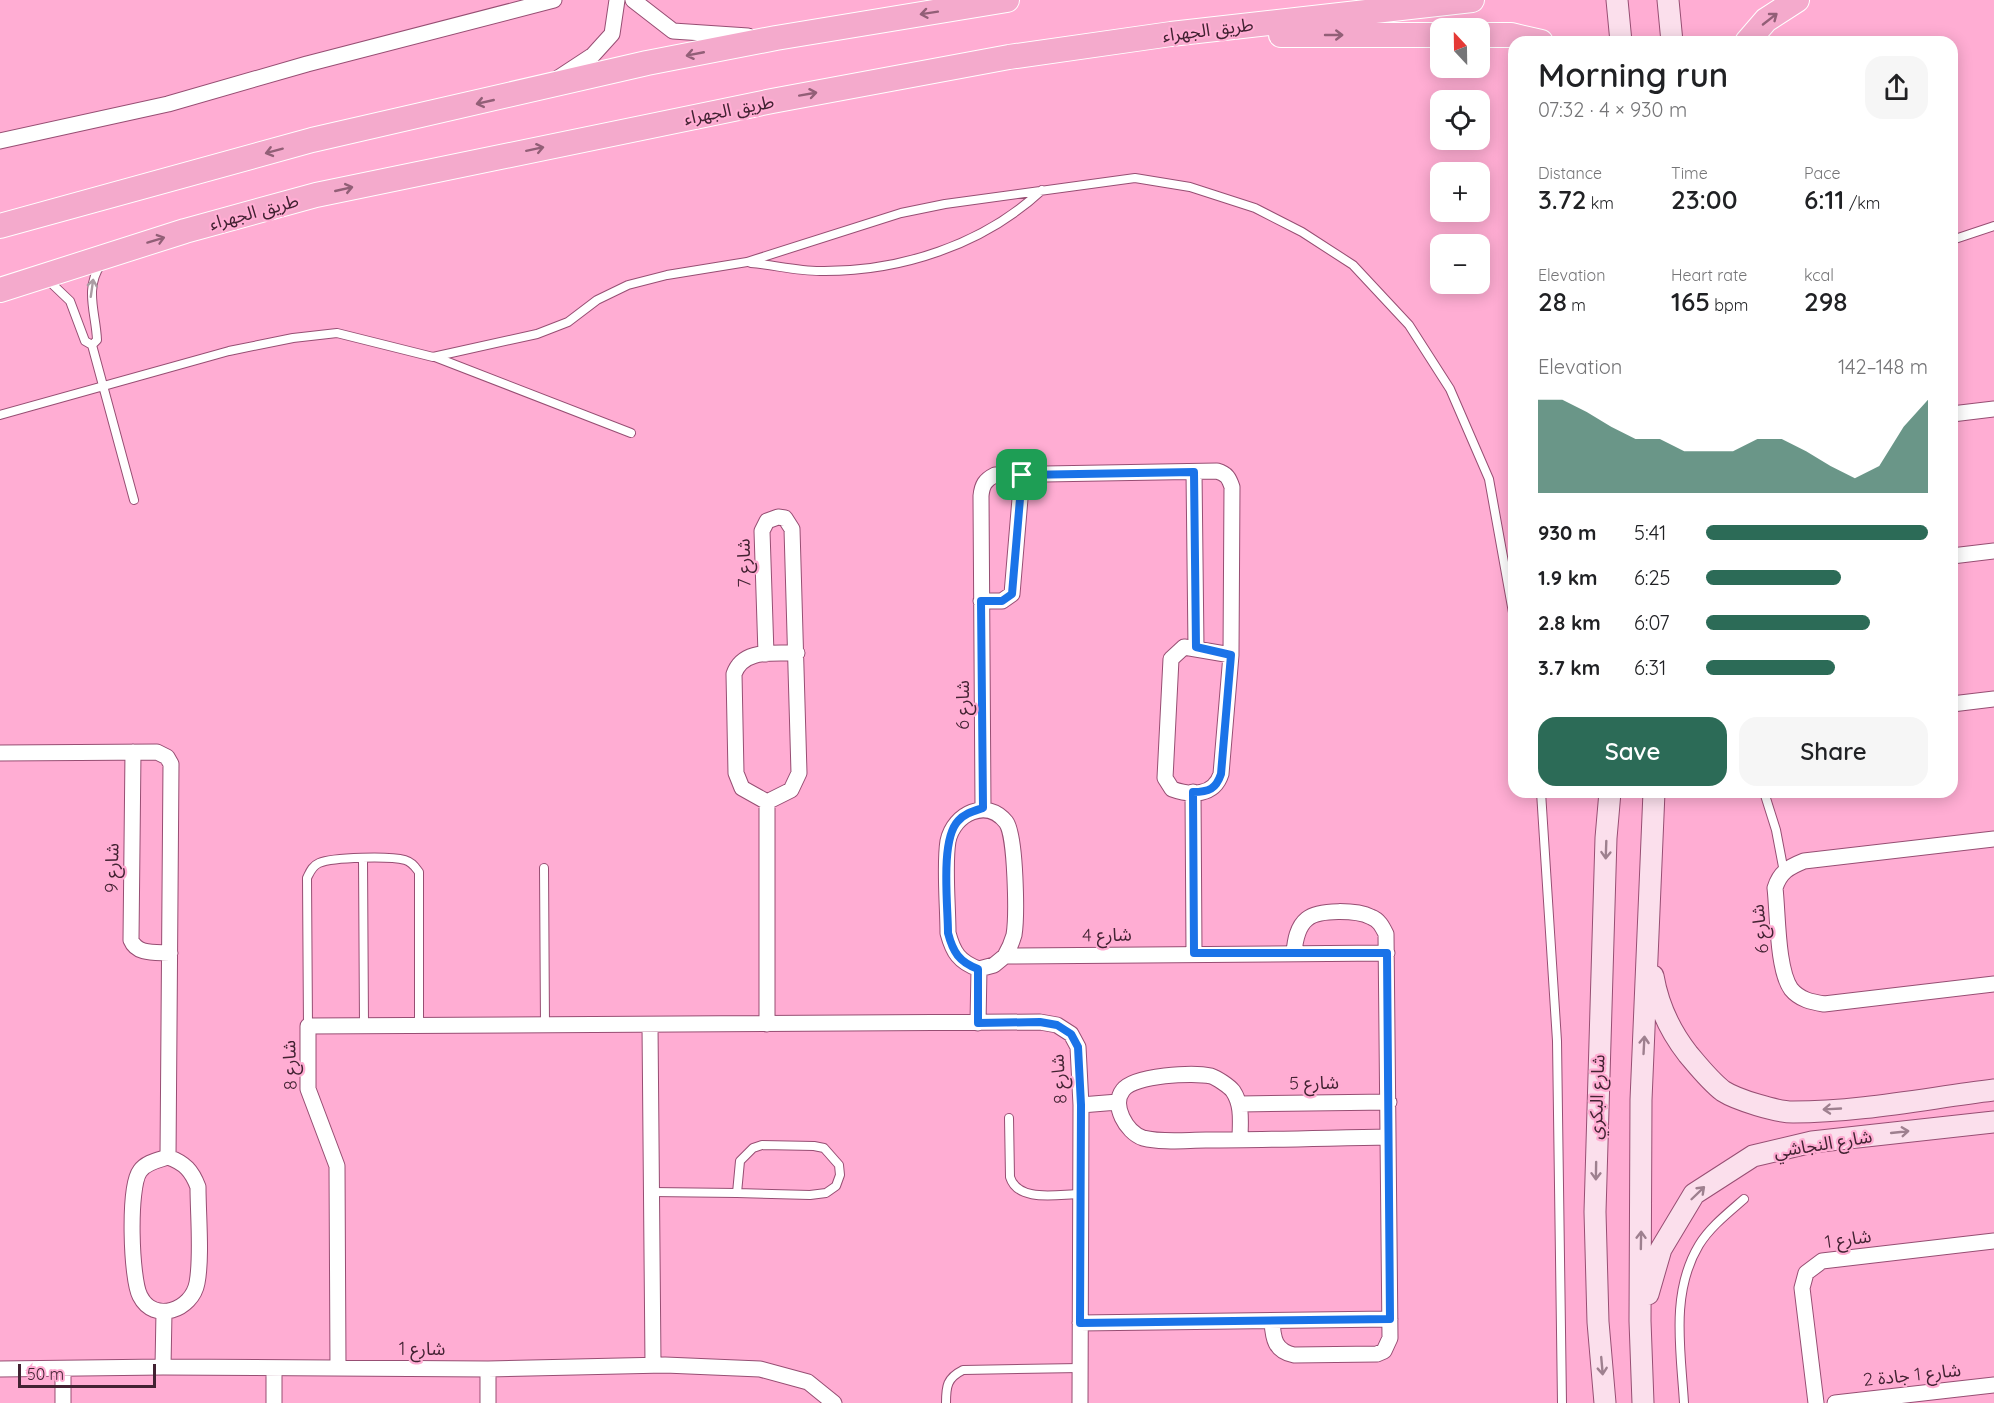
<!DOCTYPE html>
<meta charset="utf-8">
<style>
body{margin:0;font-family:Quicksand,"Noto Sans Arabic",sans-serif;background:#f6f6f6;color:#202124;height:100vh;display:flex;flex-direction:column;font-size:22px;white-space:nowrap}
*{box-sizing:border-box;margin:0}
p{font-size:20px;color:#757577}
.icon{flex:none;width:33px;height:33px;fill:none;stroke:currentColor;stroke-width:2;stroke-linecap:round;stroke-linejoin:round}
.map{position:relative;flex:1;overflow:hidden}
.panel{position:absolute;left:1508px;top:36px;width:450px;height:762px;display:flex;flex-direction:column;background:#fff;border-radius:18px;box-shadow:0 3px 15px #0003}
.panel>*{flex:none}
.needle{width:39px;rotate:338deg}
.fabs{position:absolute;left:1430px;top:18px;display:grid;gap:12px}
.fabs a{display:grid;place-items:center;width:60px;height:60px;border-radius:12px;background:#fff;box-shadow:0 3px 15px #0003;font-size:30px}
.scale{position:absolute;left:18px;bottom:15px;width:138px;box-sizing:border-box;padding-left:6px;border:3px solid #422232;border-top:0;font-size:16px;line-height:21px;white-space:nowrap;color:#422232;-webkit-text-stroke:4px #ffadd3;paint-order:stroke}
.pin{position:absolute;display:grid;place-items:center;width:51px;height:51px;color:#fff;margin:-26px;border-radius:12px;box-shadow:0 3px 9px #0006}
.round{display:grid;place-items:center;flex:none;width:63px;height:63px;border-radius:18px;background:#f6f6f6}
.overview{display:flex;align-items:center;justify-content:space-between;height:102px;padding:0 30px}
h1{font-size:33px;font-weight:600;line-height:45px}
.figures{display:grid;grid-template-columns:repeat(3,1fr);gap:9px;height:102px;padding:6px 30px}
.figures div{display:grid;align-content:center}
.figures b{font-size:26px;font-weight:600}
.figures small{font-size:16px;font-weight:400}
.figures p{font-size:16px}
.chart{height:168px;padding:12px 30px}
.chart p{display:flex;justify-content:space-between}
.chart svg{width:100%;height:108px;margin-top:6px;fill:#2c6b57;opacity:.7}
.primary-button{display:flex;gap:12px;margin-top:auto;padding:12px 30px}
.primary-button a{flex:1;height:69px;border-radius:18px;background:#2c6b57;color:#fff;font-size:24px;font-weight:600;line-height:69px;text-align:center}
.primary-button a+a{background:#f6f6f6;color:#202124}
ul{padding:0 30px;list-style:none;font-size:20px}
li{display:grid;grid-template-columns:96px 72px 1fr;align-items:center;height:45px}
li i{height:15px;border-radius:8px;background:#2c6b57}
.map>svg:first-child{display:block}
.lines{fill:none;stroke-linecap:round;stroke-linejoin:round}
.service-casing{stroke:#974e73;stroke-width:10}
.minor-casing{stroke:#974e73;stroke-width:17}
.secondary-casing{stroke:#974e73;stroke-width:23}
.trunk-casing{stroke:#fff;stroke-width:26}
.service{stroke:#fff;stroke-width:8}
.minor{stroke:#fff;stroke-width:15}
.secondary{stroke:#fbdfec;stroke-width:21}
.trunk{stroke:#f4aacc;stroke-width:24}
.oneway{stroke:#925f77}
.oneway2{stroke:#aa9ca3}
.oneway3{stroke:#9e808f}
.route-casing{stroke:#fff;stroke-width:12}
.route{stroke:#1a73e8;stroke-width:8}
.labels{text-anchor:middle;stroke-width:4.5;stroke-linejoin:round;paint-order:stroke}
.street-label{font-size:18px;fill:#422232;stroke:#ffadd3}
</style>
<div class="map">
<svg width="1994" height="1403" viewBox="0 0 1994 1403">
<rect width="100%" height="100%" fill="#ffadd3"/>
<g class="lines">
<!-- service casing -->
<g class="service-casing">
<path id="service" d="M1952 240 1994 226
M751 263C774 265 797 271 820 271 900 272 983 245 1042 190
M49 281 70 301 85 341 92 345 134 500
M92 345 97 340C96 313 84 289 101 264
M435 357 631 433
M0 415 229 351 293 338 337 333 433 357 537 334 568 322 597 300 628 285 667 275 747 262 901 213 945 204 1135 178 1190 187 1255 208 1302 232 1353 265 1409 325 1450 389 1489 479 1514 618
M1541 792 1557 1041 1562 1403
M1764 792 1776 830 1784 872
M363 859 364 1024
M544 868 545 1025
M308 1026 307 878C310 872 312 866 319 863 333 857 390 856 405 860 412 862 415 867 419 872V1025
M1009 1118 1010 1177C1018 1203 1058 1194 1080 1194
M652 1192 737 1193 810 1195 826 1193 836 1186 840 1175 839 1165 824 1148 814 1146 762 1145 753 1148 740 1161 737 1193
M946 1403C946 1386 947 1378 963 1370L1080 1368
M1684 1403C1681 1351 1670 1293 1699 1245 1710 1227 1728 1213 1744 1199"/>
</g>
<!-- minor casing -->
<g class="minor-casing">
<path id="minor" d="M633 0 673 31 748 36
M558 78 593 55 612 34 617 0
M0 141 168 104 307 64 554 0
M1952 414 1994 409
M1194 472 1196 647
M1952 556 1994 551
M981 601H1002L1012 594 1022 475
M766 654 762 531 767 521 778 517 785 518 792 529 799 773 791 790 767 802 742 788 736 773 734 674C743 648 774 654 797 653
M1952 704 1994 699
M133 752 131 940C137 955 156 952 170 953
M0 753 157 752 167 757 171 764 168 1157
M1193 792 1194 953
M767 802V1024
M983 808 981 496C982 485 985 480 995 475L1217 471C1227 474 1229 478 1232 487L1231 655 1221 774C1214 796 1191 796 1172 789L1165 778 1171 659 1184 647 1231 655
M1994 839 1804 861C1789 867 1780 872 1775 888 1778 914 1777 969 1791 989 1800 1000 1812 1002 1824 1004L1994 984
M979 969 994 965 1005 956 1387 953
M979 969C959 962 953 952 948 933 948 906 944 865 948 841 954 813 987 798 1006 822 1016 835 1017 917 1014 935 1012 942 1009 949 1005 956
M978 1023 979 969
M650 1025 653 1364
M1240 1104 1389 1102
M1081 1105 1118 1102
M1240 1140C1240 1123 1243 1106 1233 1091 1229 1086 1217 1078 1211 1076 1194 1072 1134 1075 1123 1090 1111 1105 1126 1132 1143 1138 1162 1143 1187 1140 1206 1140 1267 1140 1328 1138 1388 1137
M168 1157C185 1163 192 1171 198 1187 198 1215 202 1257 197 1283 192 1310 154 1324 140 1296 131 1279 128 1187 140 1171 146 1162 159 1160 168 1157Z
M1272 1321C1273 1339 1275 1351 1294 1355L1377 1354 1384 1351 1390 1338 1386 934C1382 926 1379 920 1371 917 1357 910 1319 909 1307 919 1297 927 1295 941 1294 953
M1080 1323 1390 1319
M163 1367 164 1312
M274 1368V1403
M338 1368 337 1166 308 1089V1026L1040 1022 1057 1025 1071 1034 1078 1047 1081 1105 1080 1403
M0 1369 163 1367 488 1369 665 1365 760 1369 808 1382 834 1403
M63 1369V1403
M488 1369V1403
M1816 1403 1802 1288 1806 1273 1822 1261 1994 1241
M1835 1403 1994 1385"/>
</g>
<!-- secondary casing -->
<g class="secondary-casing">
<path id="secondary" d="M1617 0 1621 42
M1668 0 1672 42
M1653 976C1658 1005 1670 1031 1688 1054 1699 1067 1710 1081 1723 1091 1737 1100 1777 1112 1793 1112 1860 1112 1928 1098 1994 1090
M1648 1294 1661 1249 1694 1194 1753 1156 1812 1142 1994 1122
M1605 1403 1598 1322 1595 1212 1606 838 1610 792
M1643 1403 1640 1321 1641 1100 1654 792"/>
</g>
<!-- trunk casing -->
<g class="trunk-casing">
<path id="trunk" d="M1281 35H1440
M1479 35H1511L1541 42
M1747 42 1766 20 1797 0
M0 226 312 140 647 63 776 38 1007 0
M0 290 185 231 316 195 772 101 1009 57 1171 34 1472 0"/>
</g>
<!-- service -->
<use href="#service" class="service"/>
<!-- minor -->
<use href="#minor" class="minor"/>
<!-- secondary -->
<use href="#secondary" class="secondary"/>
<!-- trunk -->
<use href="#trunk" class="trunk"/>
</g>
<!-- one-way arrows -->
<defs><path id="oneway-shaft" d="M-6 0H5M1.5-3L5.5 0L1.5 3" fill="none" stroke-width="1.6" stroke-linecap="round" stroke-linejoin="round" transform="scale(1.5)"/></defs>
<g class="oneway">
<use href="#oneway-shaft" transform="translate(929 13) rotate(171)"/>
<use href="#oneway-shaft" transform="translate(1770 19) rotate(-38)"/>
<use href="#oneway-shaft" transform="translate(1334 35)"/>
<use href="#oneway-shaft" transform="translate(695 54) rotate(169)"/>
<use href="#oneway-shaft" transform="translate(808 94) rotate(-10)"/>
<use href="#oneway-shaft" transform="translate(485 102) rotate(167)"/>
<use href="#oneway-shaft" transform="translate(535 149) rotate(-12)"/>
<use href="#oneway-shaft" transform="translate(274 151) rotate(165)"/>
<use href="#oneway-shaft" transform="translate(344 189) rotate(-13)"/>
<use href="#oneway-shaft" transform="translate(156 240) rotate(-17)"/>
</g>
<use class="oneway2" href="#oneway-shaft" transform="translate(92 288) rotate(-82)"/>
<g class="oneway3">
<use href="#oneway-shaft" transform="translate(1606 850) rotate(92)"/>
<use href="#oneway-shaft" transform="translate(1644 1045) rotate(-87)"/>
<use href="#oneway-shaft" transform="translate(1832 1109) rotate(177)"/>
<use href="#oneway-shaft" transform="translate(1900 1132) rotate(-6)"/>
<use href="#oneway-shaft" transform="translate(1596 1171) rotate(91)"/>
<use href="#oneway-shaft" transform="translate(1698 1193) rotate(-44)"/>
<use href="#oneway-shaft" transform="translate(1641 1240) rotate(-89)"/>
<use href="#oneway-shaft" transform="translate(1602 1366) rotate(85)"/>
</g>
<g class="lines">
<!-- route casing -->
<g class="route-casing">
<path id="route" d="M1194 472 1196 647 1231 655 1221 774C1216 789 1209 792 1193 792L1194 953H1387L1390 1319 1080 1323 1081 1105 1078 1047 1071 1034 1057 1025 1040 1022 978 1023V969C959 962 953 952 948 933 948 906 940 840 958 821 965 813 974 811 983 808L981 601H1002L1012 594 1022 475Z"/>
</g>
<!-- route -->
<use href="#route" class="route"/>
</g>
<g class="labels">
<!-- street labels -->
<g class="street-label">
<text transform="translate(1208 30) rotate(-7)" y="6">طريق الجهراء</text>
<text transform="translate(729 110) rotate(-11)" y="6">طريق الجهراء</text>
<text transform="translate(254 212) rotate(-15)" y="6">طريق الجهراء</text>
<text transform="translate(744 563) rotate(-91)" y="6">شارع 7</text>
<text transform="translate(963 705) rotate(-90)" y="6">شارع 6</text>
<text transform="translate(112 868) rotate(-89)" y="6">شارع 9</text>
<text transform="translate(1760 929) rotate(-96)" y="6">شارع 6</text>
<text transform="translate(1107 935) rotate(-1)" y="6">شارع 4</text>
<text transform="translate(290 1065) rotate(-92)" y="6">شارع 8</text>
<text transform="translate(1059 1079) rotate(-94)" y="6">شارع 8</text>
<text transform="translate(1314 1083) rotate(-1)" y="6">شارع 5</text>
<text transform="translate(1597 1097) rotate(-88)" y="6">شارع البكري</text>
<text transform="translate(1823 1144) rotate(-9)" y="6">شارع النجاشي</text>
<text transform="translate(1848 1239) rotate(-8)" y="6">شارع 1</text>
<text x="422" y="1355">شارع 1</text>
<text transform="translate(1912 1375) rotate(-6)" y="6">شارع 1 جادة 2</text>
</g>
</g>
</svg>
<div class="fabs">
<a><svg class="needle" viewBox="-14 -14 28 28"><path d="M0-13l5 13h-10z" fill="#e53935"/><path d="M0 13l5-13h-10z" fill="#757577"/></svg></a>
<a><svg class="icon" aria-label="locate" viewBox="0 0 24 24"><circle cx="12" cy="12" r="6"/><path d="M12 2v4M12 18v4M2 12h4M18 12h4"/></svg></a>
<a>+</a>
<a>−</a>
</div>
<div class="scale">50 m</div>
<div class="pin" style="left:1022px;top:475px;background:#1e9e55"><svg class="icon" aria-label="arrive" viewBox="0 0 24 24"><path d="M6 21V4h12l-3 4 3 4H6"/></svg></div>
<section class="panel">
<div class="overview"><div><h1>Morning run</h1><p>07:32 · 4 × 930 m</p></div><a class="round"><svg class="icon" aria-label="share" viewBox="0 0 24 24"><path d="M12 15V3M7 8l5-5 5 5M5 13v7h14v-7"/></svg></a></div>
<div class="figures">
<div><p>Distance</p><b>3.72<small> km</small></b></div>
<div><p>Time</p><b>23:00</b></div>
<div><p>Pace</p><b>6:11<small> /km</small></b></div>
</div>
<div class="figures">
<div><p>Elevation</p><b>28<small> m</small></b></div>
<div><p>Heart rate</p><b>165<small> bpm</small></b></div>
<div><p>kcal</p><b>298</b></div>
</div>
<div class="chart"><p><span>Elevation</span>142–148 m</p>
<svg viewBox="0 0 160 44" preserveAspectRatio="none"><path d="M0 44V6L10 6L20 11L30 17L40 22L50 22L60 27L70 27L80 27L90 22L100 22L110 27L120 33L130 38L140 33L150 17L160 6V44z"/></svg>
</div>
<ul>
<li><b>930 m</b>5:41<i style="width:100%"></i></li>
<li><b>1.9 km</b>6:25<i style="width:61%"></i></li>
<li><b>2.8 km</b>6:07<i style="width:74%"></i></li>
<li><b>3.7 km</b>6:31<i style="width:58%"></i></li>
</ul>
<div class="primary-button"><a>Save</a><a>Share</a></div>
</section>
</div>
